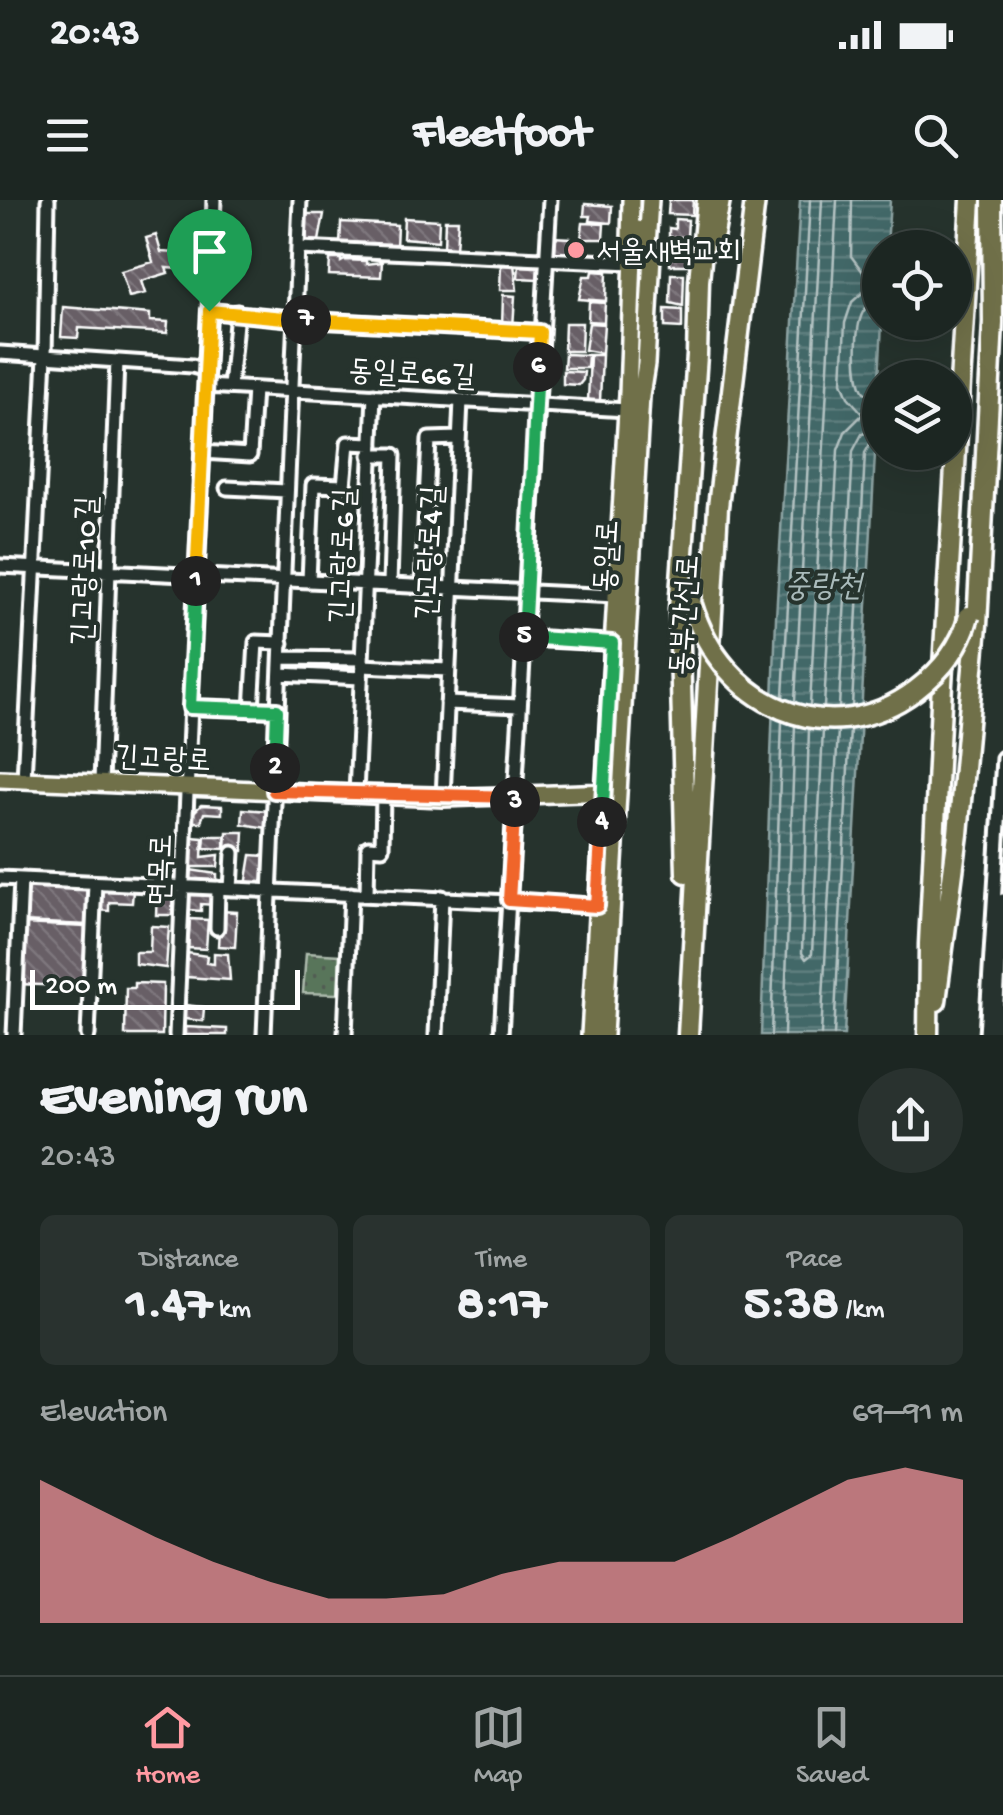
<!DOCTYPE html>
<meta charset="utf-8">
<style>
body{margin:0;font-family:"Gochi Hand","Poor Story",sans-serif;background:#29322f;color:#f1f3f6;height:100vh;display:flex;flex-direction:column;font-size:38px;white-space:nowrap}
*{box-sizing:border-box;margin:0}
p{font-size:32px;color:#a0a5a5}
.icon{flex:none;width:55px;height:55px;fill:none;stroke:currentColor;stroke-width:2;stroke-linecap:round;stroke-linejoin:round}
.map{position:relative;height:835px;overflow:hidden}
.drawer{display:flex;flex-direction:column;background:#1c2622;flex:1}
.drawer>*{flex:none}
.tools{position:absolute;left:862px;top:30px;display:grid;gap:20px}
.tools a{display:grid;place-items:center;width:110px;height:110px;border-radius:50%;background:#1c2622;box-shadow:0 10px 40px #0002,0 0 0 2px #3a4340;font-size:50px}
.scale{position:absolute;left:30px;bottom:25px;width:270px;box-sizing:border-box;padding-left:10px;border:5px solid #fff;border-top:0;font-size:28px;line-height:35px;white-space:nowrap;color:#fff;-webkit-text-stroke:8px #26332d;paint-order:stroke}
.pin{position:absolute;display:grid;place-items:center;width:85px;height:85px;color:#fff;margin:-102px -42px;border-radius:50% 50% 50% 0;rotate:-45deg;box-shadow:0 0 10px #0007}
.pin .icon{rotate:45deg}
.km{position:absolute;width:50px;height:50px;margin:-25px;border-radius:50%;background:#222;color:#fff;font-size:28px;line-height:50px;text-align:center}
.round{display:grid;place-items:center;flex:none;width:105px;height:105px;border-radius:52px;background:#29322f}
.headline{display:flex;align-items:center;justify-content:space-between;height:170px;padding:0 40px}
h1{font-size:55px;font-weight:700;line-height:75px}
.stats{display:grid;grid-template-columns:repeat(3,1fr);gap:15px;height:170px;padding:10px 40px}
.stats div{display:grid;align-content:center;border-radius:15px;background:#29322f;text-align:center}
.stats b{font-size:50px;font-weight:700}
.stats small{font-size:28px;font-weight:400}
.stats p{font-size:28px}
.chart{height:280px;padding:20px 40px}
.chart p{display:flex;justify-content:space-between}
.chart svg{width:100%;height:180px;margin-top:10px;fill:#ff9aa2;opacity:.7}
.status{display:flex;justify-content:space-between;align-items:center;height:70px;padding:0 50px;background:#1c2622;direction:ltr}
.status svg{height:28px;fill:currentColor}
header{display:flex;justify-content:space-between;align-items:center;height:130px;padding:0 40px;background:#1c2622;font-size:45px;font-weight:700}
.tab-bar{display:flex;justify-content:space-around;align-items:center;height:140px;border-top:2px solid #3a4340;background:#1c2622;font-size:28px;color:#a0a5a5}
.tab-bar a{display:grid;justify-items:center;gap:5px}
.tab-bar .selected{color:#ff9aa2}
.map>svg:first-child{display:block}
.park{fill:url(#park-dots);stroke:#acbaac;stroke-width:2.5}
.water{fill:url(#water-rules);stroke:#8ea4a4;stroke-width:2.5}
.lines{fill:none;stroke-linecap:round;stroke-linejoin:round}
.shore{stroke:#b4c3c3;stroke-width:2.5}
.building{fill:url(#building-back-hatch);stroke:#fff;stroke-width:2.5}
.minor-casing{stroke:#fff;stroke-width:19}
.major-casing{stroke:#fff;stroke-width:22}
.highway-casing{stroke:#fff;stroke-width:25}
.minor{stroke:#26332d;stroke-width:11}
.major{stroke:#70704a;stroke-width:15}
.highway{stroke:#70704a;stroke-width:18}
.highway-bridge-casing{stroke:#fff;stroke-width:25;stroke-linecap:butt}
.highway-bridge{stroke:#70704a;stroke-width:18}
.split-1-casing{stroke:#fff;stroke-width:20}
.split-2-casing{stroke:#fff;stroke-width:20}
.split-3-casing{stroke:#fff;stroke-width:20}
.split-4-casing{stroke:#fff;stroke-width:20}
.split-5-casing{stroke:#fff;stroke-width:20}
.split-6-casing{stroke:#fff;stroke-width:20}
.split-7-casing{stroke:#fff;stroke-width:20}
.split-8-casing{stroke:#fff;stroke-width:20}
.split-1{stroke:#f5b400;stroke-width:12}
.split-2{stroke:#22a559;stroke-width:12}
.split-3{stroke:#f0652b;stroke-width:12}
.split-4{stroke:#f0652b;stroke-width:12}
.split-5{stroke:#22a559;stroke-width:12}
.split-6{stroke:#22a559;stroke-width:12}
.split-7{stroke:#f5b400;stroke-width:12}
.split-8{stroke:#f5b400;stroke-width:12}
.poi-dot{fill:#ff9aa2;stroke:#26332d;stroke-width:4}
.labels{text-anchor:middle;stroke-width:8;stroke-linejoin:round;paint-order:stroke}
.poi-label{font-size:30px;fill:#fff;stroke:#26332d;text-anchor:start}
.street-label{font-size:30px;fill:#fff;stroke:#26332d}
.water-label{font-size:32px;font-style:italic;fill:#abb;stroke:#26332d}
</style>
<div class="status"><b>20:43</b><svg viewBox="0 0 49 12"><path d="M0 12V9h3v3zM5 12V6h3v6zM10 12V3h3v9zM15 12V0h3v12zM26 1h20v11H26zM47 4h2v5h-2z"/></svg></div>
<header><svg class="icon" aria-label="menu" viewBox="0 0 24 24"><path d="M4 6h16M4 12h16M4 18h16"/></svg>Fleetfoot<svg class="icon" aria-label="search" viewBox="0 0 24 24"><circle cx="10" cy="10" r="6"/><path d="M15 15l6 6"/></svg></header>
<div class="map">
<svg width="1003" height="835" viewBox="0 0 1003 835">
<defs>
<pattern id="park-dots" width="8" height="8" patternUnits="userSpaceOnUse" patternTransform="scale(2.5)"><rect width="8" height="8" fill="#59745a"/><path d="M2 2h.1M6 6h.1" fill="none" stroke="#515c52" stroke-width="1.8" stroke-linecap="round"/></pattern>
<pattern id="water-rules" width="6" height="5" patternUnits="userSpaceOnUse" patternTransform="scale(2.5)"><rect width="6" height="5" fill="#436868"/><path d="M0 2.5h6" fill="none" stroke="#5f7f7f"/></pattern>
<pattern id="building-back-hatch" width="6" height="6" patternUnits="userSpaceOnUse" patternTransform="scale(2.5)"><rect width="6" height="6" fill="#675f66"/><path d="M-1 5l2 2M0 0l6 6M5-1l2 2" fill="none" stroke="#7e777d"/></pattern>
</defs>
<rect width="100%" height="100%" fill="#26332d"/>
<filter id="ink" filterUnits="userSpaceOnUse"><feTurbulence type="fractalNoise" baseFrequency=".01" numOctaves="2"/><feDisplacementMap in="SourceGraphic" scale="20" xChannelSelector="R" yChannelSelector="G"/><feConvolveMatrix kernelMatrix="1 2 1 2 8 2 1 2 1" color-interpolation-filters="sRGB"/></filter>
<g filter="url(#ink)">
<!-- park -->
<path class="park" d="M306 753 340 755 338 794 303 793Z"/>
<!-- water -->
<path class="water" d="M800 0H890L887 47 880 48 882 123 844 835H761L776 418Z"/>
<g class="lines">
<!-- shore -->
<path class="shore" d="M880 100C873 103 870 103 865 109 854 123 854 178 864 192L880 200
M783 497 810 0
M795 501 822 0
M810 505 837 0
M852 506 865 253 870 244 880 241
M824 507 838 250 845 232 863 214 848 197 842 182 845 123 852 102 872 84 851 56 852 0
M839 507 853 251 862 234 880 229
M809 529 802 753 806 759 812 754 823 530
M771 835 782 521
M784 835 795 524
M821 835 838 530
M834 835 850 529"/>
</g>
<!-- building -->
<path class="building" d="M669 0H693L692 15 668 14Z
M585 4 612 6 611 23 590 21 591 16H584Z
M305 14H324L319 41 304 40Z
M404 18 439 20 438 41 403 38Z
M675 19 688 20 687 37H669V28L675 29Z
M445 20H458L456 49 444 48Z
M341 22 397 25 396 48 340 46Z
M583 23 604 24 603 39H581Z
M156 35 161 52 196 54 195 70 166 68 168 73 141 81 145 93 129 97 121 71 153 62 146 38Z
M552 37 570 38V48H588V58L553 57Z
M671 40H688L687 65H670Z
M330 59H341V62L345 60 366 61V64L382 62 381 77 329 75Z
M519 63 538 64V79L518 78Z
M501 64H514L517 90H500Z
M593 71 607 72 606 101 579 99 584 76H592Z
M671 74H684L683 106 670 103Z
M503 95 515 96 513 128 502 127Z
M589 102 605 103 604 122 588 121Z
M63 107 150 114V121L168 122 167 133 79 128 78 138 61 137Z
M665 109 682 110V128L665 127Z
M565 123H582L581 151H564Z
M589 123 604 124 602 153 585 150Z
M565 154 588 155 587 168H564Z
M590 155H602L600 201H588Z
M563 171 584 172 583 180 579 185 563 184Z
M201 605 222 606V614L204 613 201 622H192L193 613Z
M243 609 268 611 267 628 242 624Z
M227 632H244L243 651 226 650Z
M205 636H225V649L204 648Z
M191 637 203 638 202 657 219 655 218 667H190Z
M251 655 265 656 264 681 258 686H246Z
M190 670 217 674V684H190Z
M29 685 83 687 89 693 88 725 21 722 23 690Z
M102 688 133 690 132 703 109 702V711L97 710 98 692Z
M157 691 173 692 172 715H156Z
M190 692H215V705L201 704V711L189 710Z
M220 711 237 712 235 747 218 746Z
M190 719 208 720 206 749 188 748Z
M22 724 88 727 85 787 19 784Z
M151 726 169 727 166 768 135 764V752H150Z
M187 753 207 756 206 763 214 764V753L228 754 230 780 186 777Z
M134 783 163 784 162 835H125L126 788H134Z
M185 805 204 807 203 821 184 819Z
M185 827 227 829V835H185Z"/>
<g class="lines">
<!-- minor casing -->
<g class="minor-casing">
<path id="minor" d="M299 48 632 63
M209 111 295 119 540 132
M0 153 192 166 207 170
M206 186 627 210
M230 187 237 112
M202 252 250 255 254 189
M370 255H394L390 384
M227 288 286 291
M0 366 616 396
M309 381 313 285 344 286 348 243 372 244
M422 386 429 239 459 238
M524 439 613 443
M281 458 362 459
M362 466 448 470
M280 474 361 478
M447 503 520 506
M190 507 277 510
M252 510 256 442 282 443
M24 580 45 156 48 0
M101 582 117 161
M356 594 374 195
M443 598 461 200
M0 678 597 706
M231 689 233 653
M367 694 368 647 382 648 383 595
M217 728 218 688
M14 835 21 679
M88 835 95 683
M176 835 214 0
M264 835 300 0
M345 835 351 694
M436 835 442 697
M501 835 550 0
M986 835 1003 558
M995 835 1003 700"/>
</g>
<!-- major casing -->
<g class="major-casing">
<path id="major" d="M630 41 631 0
M0 579 443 598 610 592
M590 835 628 194 633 55 637 45 638 29
M604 835 641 196 646 164 652 55 647 46 650 0"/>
</g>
<!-- highway casing -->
<g class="highway-casing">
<path id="highway" d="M714 34 720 0
M686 673 679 409 697 155 699 81 707 0
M936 801 958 634 977 425 993 122 992 0
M688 835 718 307 755 0
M928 835 929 744 942 484 971 0"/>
</g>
<!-- minor -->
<use href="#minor" class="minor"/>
<!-- major -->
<use href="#major" class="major"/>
<!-- highway -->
<use href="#highway" class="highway"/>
<!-- highway-bridge casing -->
<g class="highway-bridge-casing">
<path id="highway-bridge" d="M692 405C722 504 828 556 916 490 941 471 961 446 969 416"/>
</g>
<!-- highway-bridge -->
<use href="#highway-bridge" class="highway-bridge"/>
</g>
</g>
<g class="lines" filter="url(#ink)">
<!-- split-1 casing -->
<g class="split-1-casing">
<path id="split-1" d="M196 381 209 111"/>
</g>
<!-- split-2 casing -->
<g class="split-2-casing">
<path id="split-2" d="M196 381 190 507 277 510 275 568"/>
</g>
<!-- split-3 casing -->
<g class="split-3-casing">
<path id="split-3" d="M275 568 274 591 515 597V602"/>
</g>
<!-- split-4 casing -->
<g class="split-4-casing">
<path id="split-4" d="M515 602 509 700 597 706 602 622"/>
</g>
<!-- split-5 casing -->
<g class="split-5-casing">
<path id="split-5" d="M524 437 612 443 602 622"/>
</g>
<!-- split-6 casing -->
<g class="split-6-casing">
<path id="split-6" d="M524 437 538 167"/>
</g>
<!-- split-7 casing -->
<g class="split-7-casing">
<path id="split-7" d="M306 120 540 132 538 167"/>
</g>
<!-- split-8 casing -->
<g class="split-8-casing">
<path id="split-8" d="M209 111 306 120"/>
</g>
<!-- split-1 -->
<use href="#split-1" class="split-1"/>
<!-- split-2 -->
<use href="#split-2" class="split-2"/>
<!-- split-3 -->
<use href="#split-3" class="split-3"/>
<!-- split-4 -->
<use href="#split-4" class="split-4"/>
<!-- split-5 -->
<use href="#split-5" class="split-5"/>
<!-- split-6 -->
<use href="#split-6" class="split-6"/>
<!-- split-7 -->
<use href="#split-7" class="split-7"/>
<!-- split-8 -->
<use href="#split-8" class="split-8"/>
</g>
<!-- markers -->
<circle class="poi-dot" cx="576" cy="50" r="10"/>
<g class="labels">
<!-- poi labels -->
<g class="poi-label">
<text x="596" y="60">서울새벽교회</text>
</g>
<!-- street labels -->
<g class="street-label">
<text transform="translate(412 172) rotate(3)" y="10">동일로66길</text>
<text transform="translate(428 353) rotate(-87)" y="10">긴고랑로4길</text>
<text transform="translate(341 356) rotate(-88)" y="10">긴고랑로6길</text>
<text transform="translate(605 356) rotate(-87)" y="10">동일로</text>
<text transform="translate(83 371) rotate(-88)" y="10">긴고랑로10길</text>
<text transform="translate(683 415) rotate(-86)" y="10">동부간선로</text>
<text transform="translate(163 557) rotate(3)" y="10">긴고랑로</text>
<text transform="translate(159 670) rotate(-88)" y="10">면목로</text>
</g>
<!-- water labels -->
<g class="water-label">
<text x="823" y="395">중랑천</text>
</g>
</g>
</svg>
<div class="tools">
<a><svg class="icon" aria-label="locate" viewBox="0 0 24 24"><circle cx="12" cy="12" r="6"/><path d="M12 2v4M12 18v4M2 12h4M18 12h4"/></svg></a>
<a><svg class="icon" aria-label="layers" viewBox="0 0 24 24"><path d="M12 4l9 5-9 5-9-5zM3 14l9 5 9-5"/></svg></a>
</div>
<div class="scale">200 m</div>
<div class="pin" style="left:209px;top:111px;background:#1e9e55"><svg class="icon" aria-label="arrive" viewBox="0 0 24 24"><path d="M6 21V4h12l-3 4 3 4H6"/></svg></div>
<b class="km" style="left:196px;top:381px">1</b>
<b class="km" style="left:275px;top:568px">2</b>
<b class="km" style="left:515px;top:602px">3</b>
<b class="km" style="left:602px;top:622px">4</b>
<b class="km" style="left:524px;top:437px">5</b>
<b class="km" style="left:538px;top:167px">6</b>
<b class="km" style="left:306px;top:120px">7</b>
</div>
<section class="drawer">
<div class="headline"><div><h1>Evening run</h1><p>20:43</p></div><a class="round"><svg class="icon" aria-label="share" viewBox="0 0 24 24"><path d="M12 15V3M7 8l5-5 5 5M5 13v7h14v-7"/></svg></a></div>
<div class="stats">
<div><p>Distance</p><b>1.47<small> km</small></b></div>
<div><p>Time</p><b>8:17</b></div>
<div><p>Pace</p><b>5:38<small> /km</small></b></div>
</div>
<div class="chart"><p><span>Elevation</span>69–91 m</p>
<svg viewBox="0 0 160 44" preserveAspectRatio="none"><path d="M0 44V9L10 16L20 23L30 29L40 34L50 38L60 38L70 37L80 32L90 29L100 29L110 29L120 23L130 16L140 9L150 6L160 9V44z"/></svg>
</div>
</section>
<nav class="tab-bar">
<a class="selected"><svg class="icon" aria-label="home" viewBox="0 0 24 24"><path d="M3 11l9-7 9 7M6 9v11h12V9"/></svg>Home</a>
<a><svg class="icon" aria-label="map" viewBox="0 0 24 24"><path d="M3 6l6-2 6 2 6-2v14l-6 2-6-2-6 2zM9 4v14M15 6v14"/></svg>Map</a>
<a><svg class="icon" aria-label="saved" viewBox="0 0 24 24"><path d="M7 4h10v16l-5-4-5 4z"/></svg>Saved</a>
</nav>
